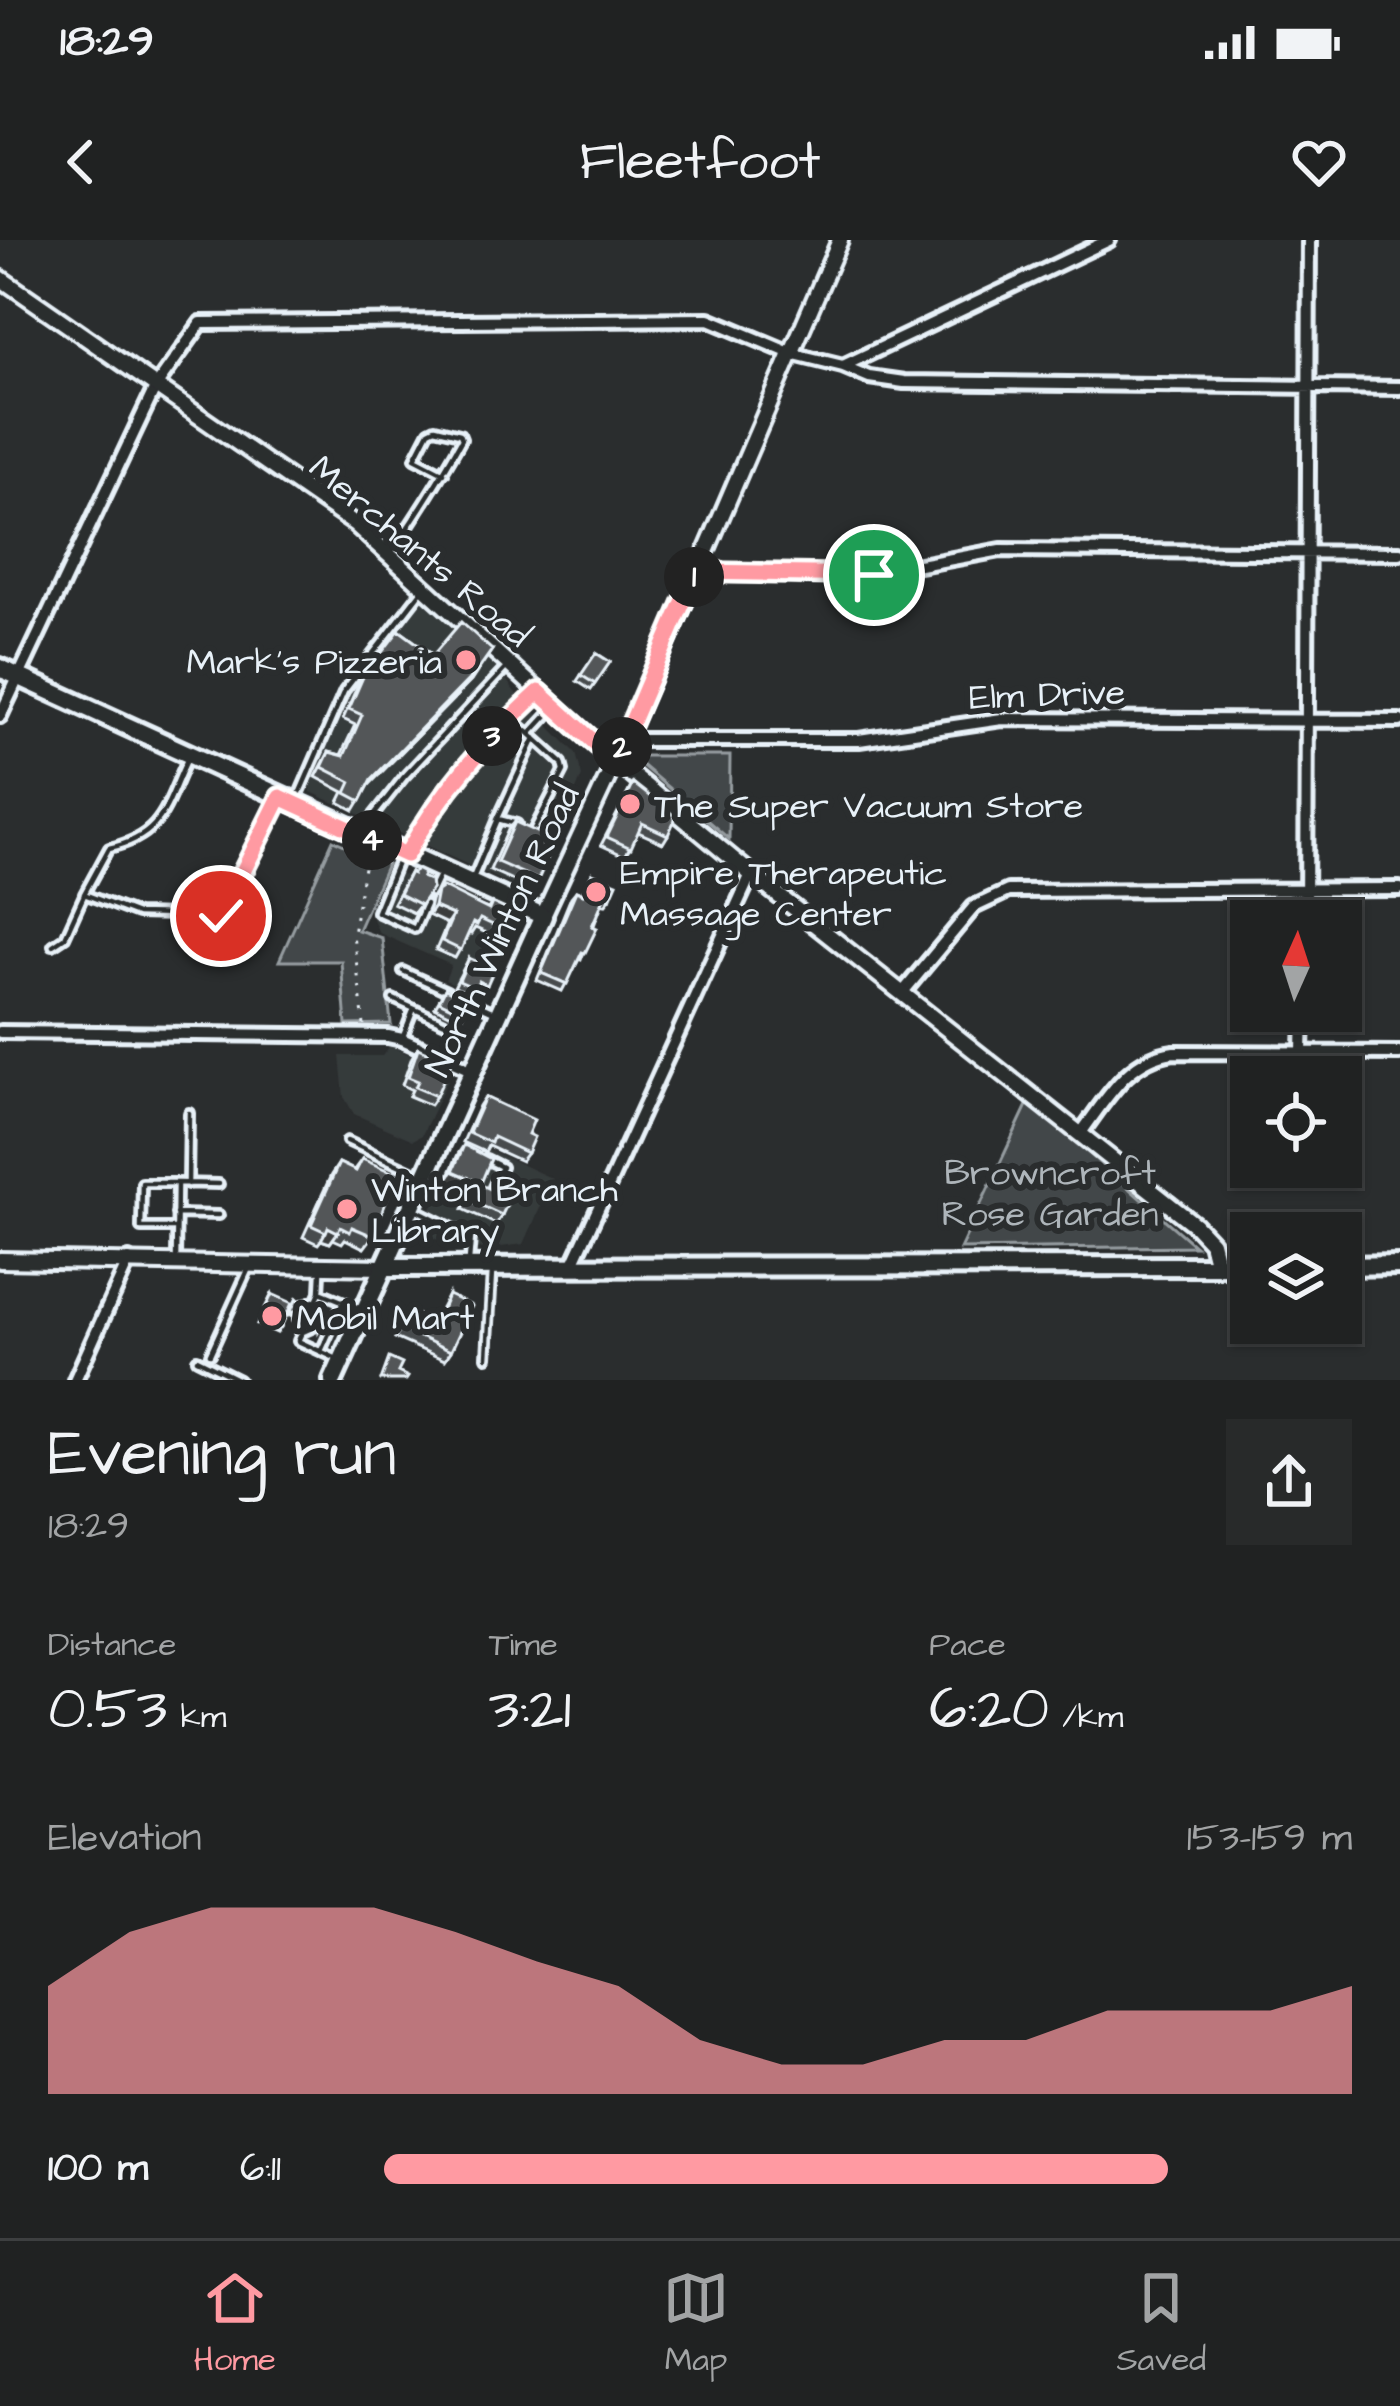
<!DOCTYPE html>
<meta charset="utf-8">
<style>
body{margin:0;font-family:"Architects Daughter",sans-serif;background:#282a2a;color:#f1f3f6;height:100vh;display:flex;flex-direction:column;font-size:45px;white-space:nowrap}
*{box-sizing:border-box;margin:0}
p{font-size:39px;color:#a2a4a5}
.icon{flex:none;width:66px;height:66px;fill:none;stroke:currentColor;stroke-width:2;stroke-linecap:round;stroke-linejoin:round}
.map{position:relative;height:1140px;overflow:hidden}
.drawer{display:flex;flex-direction:column;background:#202222;flex:1}
.drawer>*{flex:none}
.needle{width:78px;rotate:3deg}
.controls{position:absolute;left:1230px;top:660px;display:grid;gap:24px}
.controls a{display:grid;place-items:center;width:132px;height:132px;border-radius:0px;background:#202222;box-shadow:0 3px 9px #0004,0 0 0 3px #3d3f40;font-size:60px}
.pin{position:absolute;display:grid;place-items:center;width:102px;height:102px;color:#fff;margin:-51px;border:6px solid #fff;border-radius:50%;box-shadow:0 3px 12px #0007}
.km{position:absolute;width:60px;height:60px;margin:-30px;border-radius:50%;background:#222;color:#fff;font-size:33px;line-height:60px;text-align:center}
.round{display:grid;place-items:center;flex:none;width:126px;height:126px;border-radius:0px;background:#282a2a}
.headline{display:flex;align-items:center;justify-content:space-between;height:204px;padding:0 48px}
h1{font-size:66px;font-weight:600;line-height:90px}
.stats{display:grid;grid-template-columns:repeat(3,1fr);gap:18px;height:204px;padding:12px 48px}
.stats div{display:grid;align-content:center}
.stats b{font-size:60px;font-weight:600}
.stats small{font-size:33px;font-weight:400}
.stats p{font-size:33px}
.chart{height:336px;padding:24px 48px}
.chart p{display:flex;justify-content:space-between}
.chart svg{width:100%;height:216px;margin-top:12px;fill:#ff9aa2;opacity:.7}
ul{padding:0 48px;list-style:none;font-size:39px}
li{display:grid;grid-template-columns:192px 144px 1fr;align-items:center;height:90px}
li i{height:30px;border-radius:15px;background:#ff9aa2}
.status{display:flex;justify-content:space-between;align-items:center;height:84px;padding:0 60px;background:#202222;direction:ltr}
.status svg{height:33px;fill:currentColor}
header{display:flex;justify-content:space-between;align-items:center;height:156px;padding:0 48px;background:#202222;font-size:54px;font-weight:600}
.tab-bar{display:flex;justify-content:space-around;align-items:center;height:168px;border-top:3px solid #3d3f40;background:#202222;font-size:33px;color:#a2a4a5}
.tab-bar a{display:grid;justify-items:center;gap:6px}
.tab-bar .on{color:#ff9aa2}
.map>svg:first-child{display:block}
.built{fill:#363a3b}
.green{fill:#424648;stroke:#959ca0;stroke-width:3}
.lines{fill:none;stroke-linecap:round;stroke-linejoin:round}
.lane-casing{stroke:#e8f1f8;stroke-width:14}
.street-casing{stroke:#e8f1f8;stroke-width:20}
.secondary-casing{stroke:#e8f1f8;stroke-width:22}
.primary-casing{stroke:#e8f1f8;stroke-width:26}
.path{stroke:#e8f1f8;stroke-width:3;stroke-dasharray:3 9;stroke-linecap:butt}
.lane{stroke:#2a2d2e;stroke-width:4.5}
.street{stroke:#2a2d2e;stroke-width:10}
.secondary{stroke:#2a2d2e;stroke-width:14}
.primary{stroke:#2a2d2e;stroke-width:16}
.wall{fill:#474b4d;stroke:#e8f1f8;stroke-width:3}
.shaded-wall{fill:#3a3d3e;stroke:#e8f1f8;stroke-width:3}
.building{fill:#535759;stroke:#e8f1f8;stroke-width:3}
.route-casing{stroke:#fff;stroke-width:24}
.route{stroke:#ff9aa2;stroke-width:15}
.poi-dot{fill:#ff9aa2;stroke:#2a2d2e;stroke-width:4.5}
.labels{text-anchor:middle;stroke-width:12;stroke-linejoin:round;paint-order:stroke}
.street-label{font-size:36px;fill:#e8f1f8;stroke:#2a2d2e}
.poi-label{font-size:36px;fill:#e8f1f8;stroke:#2a2d2e;text-anchor:start}
.park-label{font-size:36px;fill:#aeb5ba;stroke:#2a2d2e}
</style>
<div class="status"><b>18:29</b><svg viewBox="0 0 49 12"><path d="M0 12V9h3v3zM5 12V6h3v6zM10 12V3h3v9zM15 12V0h3v12zM26 1h20v11H26zM47 4h2v5h-2z"/></svg></div>
<header><svg class="icon" aria-label="back" viewBox="0 0 24 24"><path d="M15 5l-7 7 7 7"/></svg>Fleetfoot<svg class="icon" aria-label="heart" viewBox="0 0 24 24"><path d="M12 20l-8-8c-3-5 5-10 8-4 3-6 11-1 8 4z"/></svg></header>
<div class="map">
<svg width="1400" height="1140" viewBox="0 0 1400 1140">
<rect width="100%" height="100%" fill="#2a2d2e"/>
<filter id="ink" filterUnits="userSpaceOnUse"><feTurbulence type="fractalNoise" baseFrequency=".00833" numOctaves="2"/><feDisplacementMap in="SourceGraphic" scale="24" xChannelSelector="R" yChannelSelector="G"/><feConvolveMatrix kernelMatrix="1 2 1 2 8 2 1 2 1" color-interpolation-filters="sRGB"/></filter>
<g filter="url(#ink)">
<!-- built -->
<path class="built" d="M419 357 498 427 514 451 576 513 582 536 536 647 524 651 311 552 309 537 351 447Z
M389 629 512 679 514 687 482 756 445 740 451 725 379 693 369 670Z
M390 806 451 833 422 895 413 900 354 874 344 857 340 816H382Z
M464 898 553 939 524 1004 484 1009 452 1006 420 992Z"/>
<!-- green -->
<path class="green" d="M642 516H730L729 599 639 523Z
M333 600 387 624 358 690 382 698 391 784 346 785 341 721H279Z
M1029 861 1195 1006 960 1009Z"/>
<g class="lines">
<!-- lane casing -->
<g class="lane-casing">
<path id="lane" d="M392 311C417 274 441 237 462 199L460 194 435 188 429 191 415 218 444 233
M511 478 530 494 554 468
M530 494 562 523 564 531 533 591
M186 522C165 567 163 596 109 608L84 654 137 674 221 676 278 563
M297 559 344 451 423 349
M497 580 535 498
M362 590 404 537 506 428
M409 610C447 544 482 505 537 453
M399 618 377 672 415 689 426 664
M473 638 498 579 517 584
M431 653 439 636
M53 705 65 697 84 655
M403 731 447 751
M393 759 458 789
M468 760 496 773
M402 799 413 771
M347 901 418 934
M486 919 502 927 493 947
M188 944 189 873
M417 970 471 997 469 1021
M176 974 219 975
M175 988H141L142 943H177
M176 1021 177 943 219 944
M320 1052 359 1068
M305 1064 317 1060 321 1071
M313 1068 320 1052 321 1032
M298 1079 303 1092 314 1087
M306 1083 298 1101 335 1118
M321 1111 343 1062
M210 1114 249 1028
M487 1117 492 1033
M197 1119 239 1140"/>
</g>
<!-- street casing -->
<g class="street-casing">
<path id="street" d="M843 126 1109 0
M696 332 855 337 1001 310 1400 313
M0 476 156 146 201 83 709 79 790 113 843 126 869 137 904 142 1400 148
M625 500H859L1002 479 1400 481
M1306 681 1309 0
M903 752 974 667 1008 651 1400 649
M0 792 388 796 402 799 473 831
M1302 812 1303 771
M1081 893C1107 858 1128 818 1174 812L1400 813
M571 1028 751 634
M75 1140 129 1020"/>
</g>
<!-- secondary casing -->
<g class="secondary-casing">
<path id="secondary" d="M0 38 355 284 615 521 751 634 1195 985 1211 1002 1217 1026
M543 676 625 500 840 0
M0 1020 384 1027"/>
</g>
<!-- primary casing -->
<g class="primary-casing">
<path id="primary" d="M0 428 543 676 333 1140
M1341 1026 1400 1025
M384 1027 1251 1026"/>
</g>
<!-- path -->
<path class="path" d="M364 785 353 694 366 615"/>
<!-- lane -->
<use href="#lane" class="lane"/>
<!-- street -->
<use href="#street" class="street"/>
<!-- secondary -->
<use href="#secondary" class="secondary"/>
<!-- primary -->
<use href="#primary" class="primary"/>
</g>
<!-- wall -->
<path class="wall" d="M399 390 433 415 492 410 471 441 369 545 354 570 339 562 344 552 316 537 329 512 341 515 355 485 343 479 357 447Z
M596 413 610 422 591 450 577 441Z
M633 543 668 595 663 603 638 592 625 616 601 605Z
M515 582 538 640 532 649 490 630 508 590Z
M410 632 422 637 432 649 414 673 393 663Z
M592 633 610 659 605 665 602 664 581 720 579 719 562 751 537 740 571 657 576 651 582 653Z
M437 651 488 669 492 663 508 692 502 700 475 688 471 694 469 693 455 718 436 710 447 684 428 675 431 660Z
M469 718 487 745 483 751 476 747 471 754 454 747Z
M445 749 464 773 460 779 435 767Z
M418 808 436 856 430 865 409 856 412 850 402 845 412 817Z
M485 857 528 894 527 913 521 921 488 906 485 912 463 902 479 866Z
M464 905 480 944 502 975 496 984 463 969 472 950 447 940 458 914Z
M362 919 373 996 364 1008 345 999 342 1003 333 999 330 1003 321 1000 318 1004 303 997 331 935 339 923 354 930Z
M272 1054 281 1087 277 1093 257 1084Z
M448 1055 451 1111 445 1120 395 1098 410 1071 434 1082Z
M297 1058 311 1071 329 1073 319 1091V1082L301 1073 288 1076Z"/>
<!-- shaded-wall -->
<path class="shaded-wall" d="M477 431 471 441 365 549 372 539Z
M434 667 453 675 447 684 428 675Z
M453 931 481 943 475 952 477 943 472 950 447 940Z
M328 987 338 992 330 1003 321 1000Z"/>
<!-- building -->
<path class="building" d="M461 382 492 410 477 431 372 539 361 561 346 553 351 542 322 527 329 512 344 516 362 475 349 469 363 437 399 390 433 415Z
M596 413 610 422 595 444 581 435Z
M633 543 676 577 668 595 642 583 631 608 607 597Z
M515 582 550 598 552 608 538 640 497 622Z
M416 629 424 633 422 637 431 641 432 649 421 665 399 654 410 632 413 634Z
M592 633 617 643 610 659 605 656 592 686 597 688 585 713 582 712 567 744 541 733 576 651 583 654Z
M443 647 489 670 492 663 516 674 508 692 480 679 477 685 473 683 461 710 442 701 453 675 434 667 437 651Z
M469 718 494 729 487 745 479 741 475 748 459 741Z
M445 749 470 761 464 773 439 761Z
M418 808 451 823 436 856 415 847 418 841 408 837Z
M485 857 534 880 528 894 534 897 527 913 493 897 491 903 469 893Z
M464 905 491 919 481 943 453 931Z
M362 919 396 934 373 996 352 987 350 992 340 987 338 992 328 987 326 992 311 985 339 923 356 931Z
M477 943 510 958 502 975 469 960Z
M272 1054 292 1063 281 1087 261 1078Z
M448 1055 472 1066 451 1111 402 1089 410 1071 436 1083Z
M297 1058 311 1071 329 1073 322 1088 321 1079 303 1070 290 1073Z
M389 1118 402 1124 398 1132 408 1137 406 1140H381Z"/>
</g>
<g class="lines" filter="url(#ink)">
<!-- route casing -->
<g class="route-casing">
<path id="route" d="M221 676 280 557 406 615C443 549 484 503 539 452L615 521 696 332 874 335"/>
</g>
<!-- route -->
<use href="#route" class="route"/>
</g>
<!-- markers -->
<g class="poi-dot">
<circle cx="466" cy="420" r="12"/>
<circle cx="630" cy="564" r="12"/>
<circle cx="596" cy="652" r="12"/>
<circle cx="347" cy="969" r="12"/>
<circle cx="272" cy="1076" r="12"/>
</g>
<g class="labels">
<!-- street labels -->
<g class="street-label">
<text transform="translate(421 310) rotate(40)" y="13">Merchants Road</text>
<text transform="translate(1047 453) rotate(-2)" y="13">Elm Drive</text>
<text transform="translate(501 690) rotate(-65)" y="13">North Winton Road</text>
</g>
<!-- poi labels -->
<g class="poi-label">
<text x="442" y="433" text-anchor="end">Mark's Pizzeria</text>
<text x="654" y="577">The Super Vacuum Store</text>
<text x="620" y="644">Empire Therapeutic<tspan x="620" dy="41">Massage Center</tspan></text>
<text x="371" y="961">Winton Branch<tspan x="371" dy="41">Library</tspan></text>
<text x="296" y="1089">Mobil Mart</text>
</g>
<!-- park labels -->
<g class="park-label">
<text x="1050" y="944">Browncroft<tspan x="1050" dy="41">Rose Garden</tspan></text>
</g>
</g>
</svg>
<div class="controls">
<a><svg class="needle" viewBox="-14 -14 28 28"><path d="M0-13l5 13h-10z" fill="#e53935"/><path d="M0 13l5-13h-10z" fill="#a2a4a5"/></svg></a>
<a><svg class="icon" aria-label="locate" viewBox="0 0 24 24"><circle cx="12" cy="12" r="6"/><path d="M12 2v4M12 18v4M2 12h4M18 12h4"/></svg></a>
<a><svg class="icon" aria-label="layers" viewBox="0 0 24 24"><path d="M12 4l9 5-9 5-9-5zM3 14l9 5 9-5"/></svg></a>
</div>
<div class="pin" style="left:874px;top:335px;background:#1e9e55"><svg class="icon" aria-label="arrive" viewBox="0 0 24 24"><path d="M6 21V4h12l-3 4 3 4H6"/></svg></div>
<div class="pin" style="left:221px;top:676px;background:#d93025"><svg class="icon" aria-label="check" viewBox="0 0 24 24"><path d="M5 12l5 5 9-10"/></svg></div>
<b class="km" style="left:694px;top:337px">1</b>
<b class="km" style="left:622px;top:507px">2</b>
<b class="km" style="left:492px;top:496px">3</b>
<b class="km" style="left:372px;top:600px">4</b>
</div>
<section class="drawer">
<div class="headline"><div><h1>Evening run</h1><p>18:29</p></div><a class="round"><svg class="icon" aria-label="share" viewBox="0 0 24 24"><path d="M12 15V3M7 8l5-5 5 5M5 13v7h14v-7"/></svg></a></div>
<div class="stats">
<div><p>Distance</p><b>0.53<small> km</small></b></div>
<div><p>Time</p><b>3:21</b></div>
<div><p>Pace</p><b>6:20<small> /km</small></b></div>
</div>
<div class="chart"><p><span>Elevation</span>153–159 m</p>
<svg viewBox="0 0 160 44" preserveAspectRatio="none"><path d="M0 44V22L10 11L20 6L30 6L40 6L50 11L60 17L70 22L80 33L90 38L100 38L110 33L120 33L130 27L140 27L150 27L160 22V44z"/></svg>
</div>
<ul>
<li><b>100 m</b>6:11<i style="width:81%"></i></li>
</ul>
</section>
<nav class="tab-bar">
<a class="on"><svg class="icon" aria-label="home" viewBox="0 0 24 24"><path d="M3 11l9-7 9 7M6 9v11h12V9"/></svg>Home</a>
<a><svg class="icon" aria-label="map" viewBox="0 0 24 24"><path d="M3 6l6-2 6 2 6-2v14l-6 2-6-2-6 2zM9 4v14M15 6v14"/></svg>Map</a>
<a><svg class="icon" aria-label="saved" viewBox="0 0 24 24"><path d="M7 4h10v16l-5-4-5 4z"/></svg>Saved</a>
</nav>
